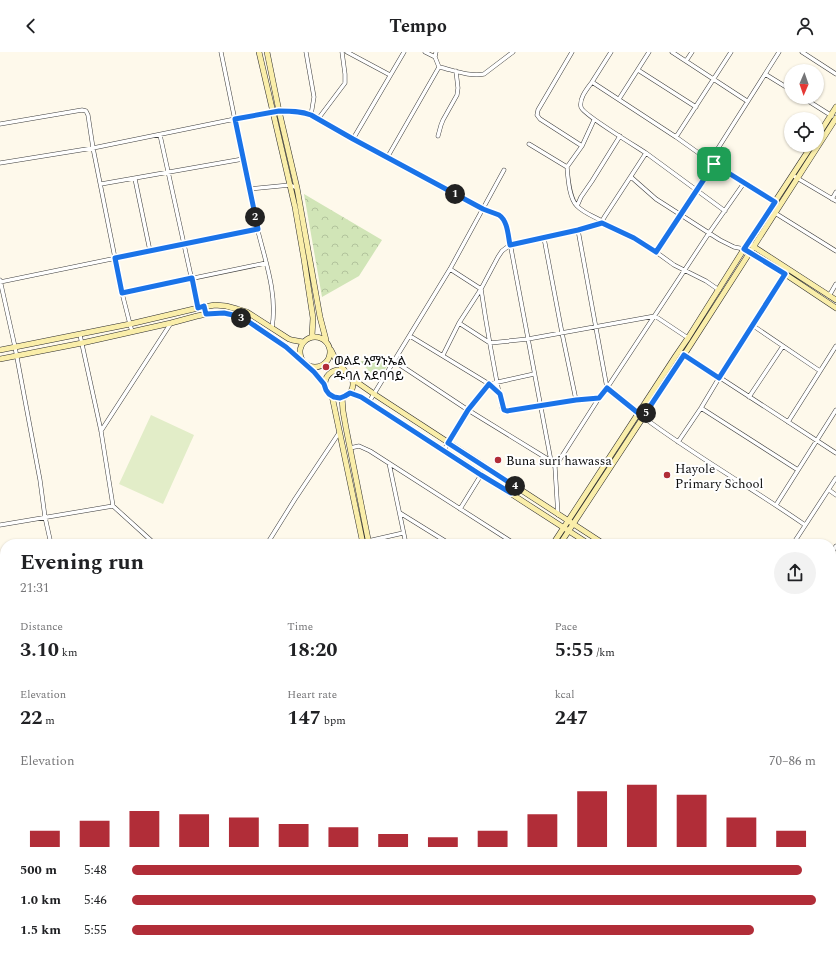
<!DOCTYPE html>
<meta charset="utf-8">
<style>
body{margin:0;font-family:Spectral,"Noto Sans Ethiopic",serif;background:#f2f2f2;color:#202124;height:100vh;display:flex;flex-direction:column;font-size:15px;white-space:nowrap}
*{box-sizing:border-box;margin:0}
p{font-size:13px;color:#757577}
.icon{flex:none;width:22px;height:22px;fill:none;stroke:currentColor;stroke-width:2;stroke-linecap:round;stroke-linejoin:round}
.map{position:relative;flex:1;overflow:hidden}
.drawer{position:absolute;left:0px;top:487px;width:836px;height:414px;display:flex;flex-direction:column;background:#fff;border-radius:16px 16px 0 0;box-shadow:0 1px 3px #0004}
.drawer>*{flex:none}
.needle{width:26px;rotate:182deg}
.controls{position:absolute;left:784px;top:12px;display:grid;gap:8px}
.controls a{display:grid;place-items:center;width:40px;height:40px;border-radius:50%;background:#fff;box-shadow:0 1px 3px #0004;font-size:20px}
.pin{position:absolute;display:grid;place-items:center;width:34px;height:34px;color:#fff;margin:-17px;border-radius:8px;box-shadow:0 2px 6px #0006}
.km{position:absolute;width:20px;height:20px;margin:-10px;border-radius:50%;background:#222;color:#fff;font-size:11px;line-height:20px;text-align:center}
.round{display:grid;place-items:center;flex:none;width:42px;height:42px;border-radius:21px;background:#f2f2f2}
.headline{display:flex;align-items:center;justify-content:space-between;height:68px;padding:0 20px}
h1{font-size:22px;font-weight:700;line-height:30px}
.stats{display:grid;grid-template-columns:repeat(3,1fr);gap:6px;height:68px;padding:4px 20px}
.stats div{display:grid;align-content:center}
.stats b{font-size:20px;font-weight:700}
.stats small{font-size:11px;font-weight:400}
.stats p{font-size:11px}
.chart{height:112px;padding:8px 20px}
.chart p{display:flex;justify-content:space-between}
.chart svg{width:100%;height:72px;margin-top:4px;stroke:#b12d38;stroke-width:6}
ul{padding:0 20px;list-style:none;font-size:13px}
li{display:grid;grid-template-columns:64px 48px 1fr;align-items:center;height:30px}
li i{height:10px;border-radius:5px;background:#b12d38}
header{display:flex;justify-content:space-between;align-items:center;height:52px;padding:0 20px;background:#fff;font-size:18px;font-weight:700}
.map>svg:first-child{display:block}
.park{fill:url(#park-crowns)}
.pitch{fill:#e2edc8}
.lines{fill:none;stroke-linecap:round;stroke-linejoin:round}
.street-casing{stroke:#3e3e3e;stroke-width:4.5}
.secondary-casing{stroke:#2d2d2d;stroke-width:6}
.highway-casing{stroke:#1c1c1c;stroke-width:7}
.street{stroke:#fff;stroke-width:3.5}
.secondary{stroke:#faeeaa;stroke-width:5}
.highway{stroke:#eb985c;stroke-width:6}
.route-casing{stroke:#fff;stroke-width:8}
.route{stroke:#1a73e8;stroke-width:5}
.poi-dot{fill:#b12d38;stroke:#fff;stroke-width:1.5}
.labels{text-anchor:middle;stroke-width:4;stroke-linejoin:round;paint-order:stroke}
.poi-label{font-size:13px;fill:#0b0b0b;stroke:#fff;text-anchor:start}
</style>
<header><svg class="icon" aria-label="back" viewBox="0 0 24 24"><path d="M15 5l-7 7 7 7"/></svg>Tempo<svg class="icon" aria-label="person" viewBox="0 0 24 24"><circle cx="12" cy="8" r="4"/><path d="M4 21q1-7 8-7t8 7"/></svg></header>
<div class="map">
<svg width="836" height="901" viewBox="0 0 836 901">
<defs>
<pattern id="park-crowns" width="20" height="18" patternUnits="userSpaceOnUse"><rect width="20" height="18" fill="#d1e5b7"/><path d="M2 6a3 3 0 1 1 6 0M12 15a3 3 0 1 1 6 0" fill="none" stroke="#b2c39c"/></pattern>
</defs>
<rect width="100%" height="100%" fill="#fef9eb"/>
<!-- park -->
<path class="park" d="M304 142 382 188 359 224 322 245Z
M360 309H391L377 328Z"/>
<!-- pitch -->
<path class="pitch" d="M151 363 194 383 163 452 119 432Z
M75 896H437L438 901H76Z"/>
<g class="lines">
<!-- street casing -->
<g class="street-casing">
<path id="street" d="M221 0C233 57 244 114 256 171 264 206 278 240 272 276
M306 0 314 45 311 63
M347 0 390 23
M425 0 435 5
M572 0 538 58 537 63 540 67 582 94 594 68
M611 0 592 30 676 85 714 112 775 150
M672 0 747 49
M802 0 836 22
M686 9 692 0
M439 15C453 18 470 25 484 22L513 0
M638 18 696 55
M765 22 791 38
M592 30C587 37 579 46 581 55 582 62 637 95 646 101L605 164 602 169V171
M802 45 832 64
M619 47 649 0
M318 67 345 31V22L342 0
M0 72 82 58 86 59 88 63 93 96 122 241 132 280
M160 83 198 256
M438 84 441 73 443 68 457 43 458 36 456 19
M676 85 731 0
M353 87 404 0
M529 92 567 115
M582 94 567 115C568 126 569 146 577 154 584 161 593 164 602 169
M646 101 725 159
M387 106 439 15 435 5 436 0
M710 109 779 0
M0 111 93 96 235 67 279 59H297L305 61 311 63 353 87 483 157C496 162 501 162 507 175L551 409 555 415 558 463
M792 123 836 149
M631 125 656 147 709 181 720 188 734 195 744 197
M135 127 150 199
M101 132 243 107
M249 137 290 133 297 136
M832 147 836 140
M577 154 581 145 592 129 620 84
M775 161 836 199
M578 178 607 336C619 346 631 356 643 365 695 404 752 436 805 473
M544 186 562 281 576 348
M656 200 714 112
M450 217 481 237C487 277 494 316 502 356L504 358 510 359 576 348 599 346
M0 228 15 295 40 428 45 465 51 492
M0 230 257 177
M122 241 266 211
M829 244 836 232
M459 271 490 291 528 287 655 264 688 286
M752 273 820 319
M80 283 101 379 113 454 155 492
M410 284 489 332 499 342
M679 299 836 401
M443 303 459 271 481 237 498 205 502 199 510 193 578 178 602 171 634 186 656 200 674 213 706 229 719 238
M394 309 468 358 551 409
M749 345 783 294
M369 350 450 217 504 118
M701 356 798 418
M788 370 836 294
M101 379 171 271
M678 390 701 356 719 326 785 222
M350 396 359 394 370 399 515 492
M444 398 468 358 489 332 534 322
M389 411 406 492
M555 415 599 346 607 336 709 181 744 131
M829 438 836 443
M776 453 836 358
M460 457 481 423
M400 461 450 492
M0 473 113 454
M368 489 403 481
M267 492 295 447 339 381
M793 492 836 426
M831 502 836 494
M831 513 836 516
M831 554 836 558
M831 595 836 599
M831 692 836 696
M831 720 836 712
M831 733 836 725
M831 751 836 754
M831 801 836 804
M0 809 5 808
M831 861 836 854
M512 896 520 901
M524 896 532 901
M594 896 602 901
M680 896 687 901
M753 896 761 901
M553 901 557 896
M667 901 670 896
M716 901 719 896
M724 901 728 896
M804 901 807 896"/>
</g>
<!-- secondary casing -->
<g class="secondary-casing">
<path id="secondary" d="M259 0 295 155 304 207 313 266 312 284
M267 0 279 59 297 136 320 265 326 288
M817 85 836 55
M751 193 836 248
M747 199 785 222 836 256
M300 300a15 15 0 1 1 30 0a15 15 0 1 1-30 0Z
M0 298 130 272 198 256 215 253 226 254 237 257 247 260 289 287 292 288 303 290
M331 298 335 306 345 319
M0 307 82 291 171 271 197 264 212 261H224L233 263 249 270 286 295 302 309
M309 315 314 320 324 332
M325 332a14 14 0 1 1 28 0a14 14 0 1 1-28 0Z
M351 326 374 342 604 492
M350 341 361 345 589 492
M332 344 363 492
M342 345 343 359 346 376 369 492
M553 492 675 305 688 286 744 197 812 93
M560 492 684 303 836 66
M831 637 836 640
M831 648 836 651
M441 896 442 901
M447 896 448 901"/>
</g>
<!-- highway casing -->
<g class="highway-casing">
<path id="highway" d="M0 547 5 572
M0 588 5 614
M61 896 62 901
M68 896 69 901"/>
</g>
<!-- street -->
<use href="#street" class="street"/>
<!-- secondary -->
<use href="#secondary" class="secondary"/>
<!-- highway -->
<use href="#highway" class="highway"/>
</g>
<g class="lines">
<!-- route casing -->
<g class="route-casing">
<path id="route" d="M279 59C290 59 301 59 311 63L353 87 483 157C488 159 494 161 499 163 508 169 508 184 510 193L578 178 602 171 634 186 656 200 714 112 775 150 744 197 785 222 719 326 684 303 643 365 607 336 599 346 576 348 507 359 504 358 500 342 489 332 468 358 448 391 516 435 511 441 481 423 361 345 350 341 345 344 340 346 334 345 329 342 326 338 324 332 314 320 286 295 249 270 233 263 224 261 206 262 204 254 198 256 192 226 122 241 115 206 258 177 235 67Z"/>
</g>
<!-- route -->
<use href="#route" class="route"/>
</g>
<!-- markers -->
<g class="poi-dot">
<circle cx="326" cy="315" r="4"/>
<circle cx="498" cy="408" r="4"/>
<circle cx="667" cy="423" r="4"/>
</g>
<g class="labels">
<!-- poi labels -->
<g class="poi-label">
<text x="334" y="313">ወልደ አማኑኤል<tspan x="334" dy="15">ዱባለ አደባባይ</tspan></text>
<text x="506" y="413">Buna suri hawassa</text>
<text x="675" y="421">Hayole<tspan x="675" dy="15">Primary School</tspan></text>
</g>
</g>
</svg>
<div class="controls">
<a><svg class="needle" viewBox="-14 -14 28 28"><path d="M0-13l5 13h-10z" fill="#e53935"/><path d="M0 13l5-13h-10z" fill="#757577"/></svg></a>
<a><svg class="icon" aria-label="locate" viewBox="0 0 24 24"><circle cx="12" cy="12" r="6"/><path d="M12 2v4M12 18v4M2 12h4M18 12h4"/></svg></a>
</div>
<div class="pin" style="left:714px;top:112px;background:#1e9e55"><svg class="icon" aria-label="arrive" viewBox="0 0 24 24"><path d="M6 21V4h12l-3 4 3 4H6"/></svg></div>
<b class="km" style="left:455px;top:142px">1</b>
<b class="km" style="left:255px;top:165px">2</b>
<b class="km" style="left:241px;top:266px">3</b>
<b class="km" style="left:515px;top:434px">4</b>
<b class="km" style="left:646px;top:361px">5</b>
<section class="drawer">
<div class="headline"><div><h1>Evening run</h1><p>21:31</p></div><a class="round"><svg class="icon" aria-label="share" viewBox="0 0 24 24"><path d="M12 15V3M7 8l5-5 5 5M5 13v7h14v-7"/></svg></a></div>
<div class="stats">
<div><p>Distance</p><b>3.10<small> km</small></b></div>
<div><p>Time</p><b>18:20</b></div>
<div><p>Pace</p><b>5:55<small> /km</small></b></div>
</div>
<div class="stats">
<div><p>Elevation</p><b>22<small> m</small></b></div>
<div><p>Heart rate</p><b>147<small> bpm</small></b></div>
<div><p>kcal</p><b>247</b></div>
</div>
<div class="chart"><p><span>Elevation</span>70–86 m</p>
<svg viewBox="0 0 160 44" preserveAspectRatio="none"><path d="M5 44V34M15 44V28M25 44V22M35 44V24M45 44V26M55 44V30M65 44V32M75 44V36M85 44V38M95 44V34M105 44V24M115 44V10M125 44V6M135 44V12M145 44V26M155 44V34"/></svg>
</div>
<ul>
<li><b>500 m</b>5:48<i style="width:98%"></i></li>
<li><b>1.0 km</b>5:46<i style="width:100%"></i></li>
<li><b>1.5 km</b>5:55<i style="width:91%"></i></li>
</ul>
</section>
</div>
